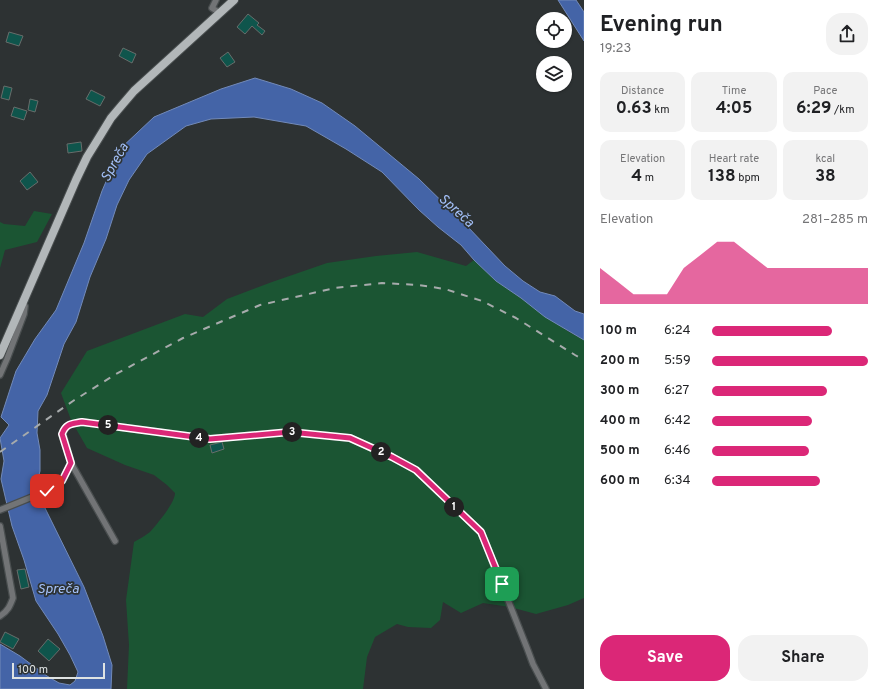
<!DOCTYPE html>
<meta charset="utf-8">
<style>
body{margin:0;font-family:Overpass,sans-serif;background:#f2f2f2;color:#202124;height:100vh;display:flex;flex-direction:column;font-size:15px;white-space:nowrap}
*{box-sizing:border-box;margin:0}
p{font-size:13px;color:#757577}
.icon{flex:none;width:22px;height:22px;fill:none;stroke:currentColor;stroke-width:2;stroke-linecap:round;stroke-linejoin:round}
.map{position:relative;flex:1;overflow:hidden}
.details{display:flex;flex-direction:column;background:#fff;width:300px}
.details>*{flex:none}
.tools{position:absolute;left:536px;top:12px;display:grid;gap:8px}
.tools a{display:grid;place-items:center;width:36px;height:36px;border-radius:50%;background:#fff;box-shadow:0 1px 3px #0004;font-size:20px}
.scale{position:absolute;left:12px;bottom:10px;width:93px;box-sizing:border-box;padding-left:4px;border:2px solid #dfe3e3;border-top:0;font-size:11px;line-height:14px;white-space:nowrap;color:#dfe3e3;-webkit-text-stroke:3px #2d3233;paint-order:stroke}
.pin{position:absolute;display:grid;place-items:center;width:34px;height:34px;color:#fff;margin:-17px;border-radius:8px;box-shadow:0 2px 6px #0006}
.km{position:absolute;width:20px;height:20px;margin:-10px;border-radius:50%;background:#222;color:#fff;font-size:11px;line-height:20px;text-align:center}
.round{display:grid;place-items:center;flex:none;width:42px;height:42px;border-radius:16px;background:#f2f2f2}
.overview{display:flex;align-items:center;justify-content:space-between;height:68px;padding:0 16px}
h1{font-size:22px;font-weight:700;line-height:30px}
.stats{display:grid;grid-template-columns:repeat(3,1fr);gap:6px;height:68px;padding:4px 16px}
.stats div{display:grid;align-content:center;border-radius:10px;background:#f2f2f2;text-align:center}
.stats b{font-size:17px;font-weight:700}
.stats small{font-size:11px;font-weight:400}
.stats p{font-size:11px}
.chart{height:112px;padding:8px 16px}
.chart p{display:flex;justify-content:space-between}
.chart svg{width:100%;height:72px;margin-top:4px;fill:#db2777;opacity:.7}
.cta{display:flex;gap:8px;margin-top:auto;padding:8px 16px}
.cta a{flex:1;height:46px;border-radius:16px;background:#db2777;color:#fff;font-size:16px;font-weight:700;line-height:46px;text-align:center}
.cta a+a{background:#f2f2f2;color:#202124}
ul{padding:0 16px;list-style:none;font-size:13px}
li{display:grid;grid-template-columns:64px 48px 1fr;align-items:center;height:30px}
li i{height:10px;border-radius:5px;background:#db2777}
main{display:flex;flex:1;min-height:0}
.map>svg:first-child{display:block}
.green{fill:#1b5533}
.water{fill:#4464a7;stroke:#728ab9}
.building{fill:#0f554c;stroke:#676d6b}
.lines{fill:none;stroke-linecap:round;stroke-linejoin:round}
.minor-casing{stroke:#494e4f;stroke-width:8}
.primary-casing{stroke:#494e4f;stroke-width:10}
.minor{stroke:#727476;stroke-width:5.5}
.primary{stroke:#b2b7b9;stroke-width:8}
.rail{stroke:#a7abac;stroke-width:2;stroke-dasharray:7 7;stroke-linecap:butt}
.route-casing{stroke:#fff;stroke-width:8}
.route{stroke:#db2777;stroke-width:5}
.labels{text-anchor:middle;stroke-width:3.5;stroke-linejoin:round;paint-order:stroke}
.water-label{font-size:14px;font-style:italic;fill:#a4c1f9;stroke:#2d3233}
</style>
<main>
<div class="map">
<svg width="584" height="689" viewBox="0 0 584 689">
<rect width="100%" height="100%" fill="#2d3233"/>
<!-- green -->
<path class="green" d="M34 211 52 214 37 242 5 250 0 268V222L4 224 25 226Z
M417 252 466 266 474 260 496 281 521 298 569 332 584 340V598L568 605 536 614 510 607 483 603 461 613 443 602 440 620 431 628 408 627 397 624 375 637 367 657 363 689H127L129 645 126 600 134 542C139 539 145 536 150 532 157 524 175 503 175 493L167 485 154 475 125 465 87 448 71 420 61 393 87 351 185 314 203 317 227 299 272 282 327 263 376 256Z"/>
<!-- water -->
<path class="water" d="M558 0H576L584 12V41Z
M255 78 291 89 322 103 355 126 419 179 467 226 505 266 523 281 540 292 555 296 575 311 584 314V340L545 317 521 298 496 281 474 260 461 245 438 227 419 210 382 172 346 149 306 126 254 117 211 119 186 126 147 154 129 180 117 205 106 239 90 277 76 322 64 344 47 395 38 411 37 433 40 450V471L36 487 44 506 84 587 103 636 112 665 111 689H0V644L20 656 47 676 59 683 70 685 75 681 78 672 70 655 58 634 36 601 24 560 12 526 1 479 4 461 0 438 9 425 1 417 16 371 35 339 56 310 84 243 102 191 120 149 154 117 221 89Z"/>
<!-- building -->
<path class="building" d="M248 14 259 23 257 25 265 31 262 35 252 26 245 34 237 27Z
M9 32 23 36 19 46 6 42Z
M123 48 136 54 132 63 119 56Z
M228 52 235 62 227 67 220 58Z
M4 86 12 88 9 100 1 98Z
M91 90 105 97 100 106 86 99Z
M30 99 38 101 35 112 28 110Z
M14 107 27 111 24 120 11 116Z
M81 142 82 151 68 153 67 144Z
M30 172 38 182 27 190 20 181Z
M222 442 224 449 212 453 210 445Z
M25 569 29 587 21 589 17 570Z
M5 632 19 639 13 649 0 642Z
M48 639 60 649 49 661 38 651Z"/>
<g class="lines">
<!-- minor casing -->
<g class="minor-casing">
<path id="minor" d="M216 0 212 8 220 13
M0 375 7 359 24 314 25 306 22 303
M0 510 47 491 62 481 71 463
M0 526 13 598C10 606 8 611 0 616
M115 541 71 463 63 434C66 423 72 424 82 422L210 439 289 432 350 438 392 457 416 470 481 532 527 648 533 664 546 689"/>
</g>
<!-- primary casing -->
<g class="primary-casing">
<path id="primary" d="M0 355 76 180 87 157 100 136 111 118 122 105 134 91 234 0"/>
</g>
<!-- minor -->
<use href="#minor" class="minor"/>
<!-- primary -->
<use href="#primary" class="primary"/>
<!-- rail -->
<path class="rail" d="M0 452 73 401 116 374 183 338 260 305 335 288 382 283 418 285 445 289 482 301 516 318 575 355 584 360"/>
</g>
<g class="lines">
<!-- route casing -->
<g class="route-casing">
<path id="route" d="M47 491 62 481 71 463 62 434C66 423 72 424 82 422L210 439 290 432 350 438 392 457 416 470 481 532 502 584"/>
</g>
<!-- route -->
<use href="#route" class="route"/>
</g>
<g class="labels">
<!-- water labels -->
<g class="water-label">
<text transform="translate(114 162) rotate(-61)" y="5">Spreča</text>
<text transform="translate(457 210) rotate(42)" y="5">Spreča</text>
<text x="58" y="593">Spreča</text>
</g>
</g>
</svg>
<div class="tools">
<a><svg class="icon" aria-label="locate" viewBox="0 0 24 24"><circle cx="12" cy="12" r="6"/><path d="M12 2v4M12 18v4M2 12h4M18 12h4"/></svg></a>
<a><svg class="icon" aria-label="layers" viewBox="0 0 24 24"><path d="M12 4l9 5-9 5-9-5zM3 14l9 5 9-5"/></svg></a>
</div>
<div class="scale">100 m</div>
<div class="pin" style="left:502px;top:584px;background:#1e9e55"><svg class="icon" aria-label="arrive" viewBox="0 0 24 24"><path d="M6 21V4h12l-3 4 3 4H6"/></svg></div>
<div class="pin" style="left:47px;top:491px;background:#d93025"><svg class="icon" aria-label="check" viewBox="0 0 24 24"><path d="M5 12l5 5 9-10"/></svg></div>
<b class="km" style="left:454px;top:507px">1</b>
<b class="km" style="left:381px;top:452px">2</b>
<b class="km" style="left:292px;top:432px">3</b>
<b class="km" style="left:199px;top:438px">4</b>
<b class="km" style="left:108px;top:425px">5</b>
</div>
<section class="details">
<div class="overview"><div><h1>Evening run</h1><p>19:23</p></div><a class="round"><svg class="icon" aria-label="share" viewBox="0 0 24 24"><path d="M12 15V3M7 8l5-5 5 5M5 13v7h14v-7"/></svg></a></div>
<div class="stats">
<div><p>Distance</p><b>0.63<small> km</small></b></div>
<div><p>Time</p><b>4:05</b></div>
<div><p>Pace</p><b>6:29<small> /km</small></b></div>
</div>
<div class="stats">
<div><p>Elevation</p><b>4<small> m</small></b></div>
<div><p>Heart rate</p><b>138<small> bpm</small></b></div>
<div><p>kcal</p><b>38</b></div>
</div>
<div class="chart"><p><span>Elevation</span>281–285 m</p>
<svg viewBox="0 0 160 44" preserveAspectRatio="none"><path d="M0 44V22L10 30L20 38L30 38L40 38L50 22L60 14L70 6L80 6L90 14L100 22L110 22L120 22L130 22L140 22L150 22L160 22V44z"/></svg>
</div>
<ul>
<li><b>100 m</b>6:24<i style="width:77%"></i></li>
<li><b>200 m</b>5:59<i style="width:100%"></i></li>
<li><b>300 m</b>6:27<i style="width:74%"></i></li>
<li><b>400 m</b>6:42<i style="width:64%"></i></li>
<li><b>500 m</b>6:46<i style="width:62%"></i></li>
<li><b>600 m</b>6:34<i style="width:69%"></i></li>
</ul>
<div class="cta"><a>Save</a><a>Share</a></div>
</section>
</main>
